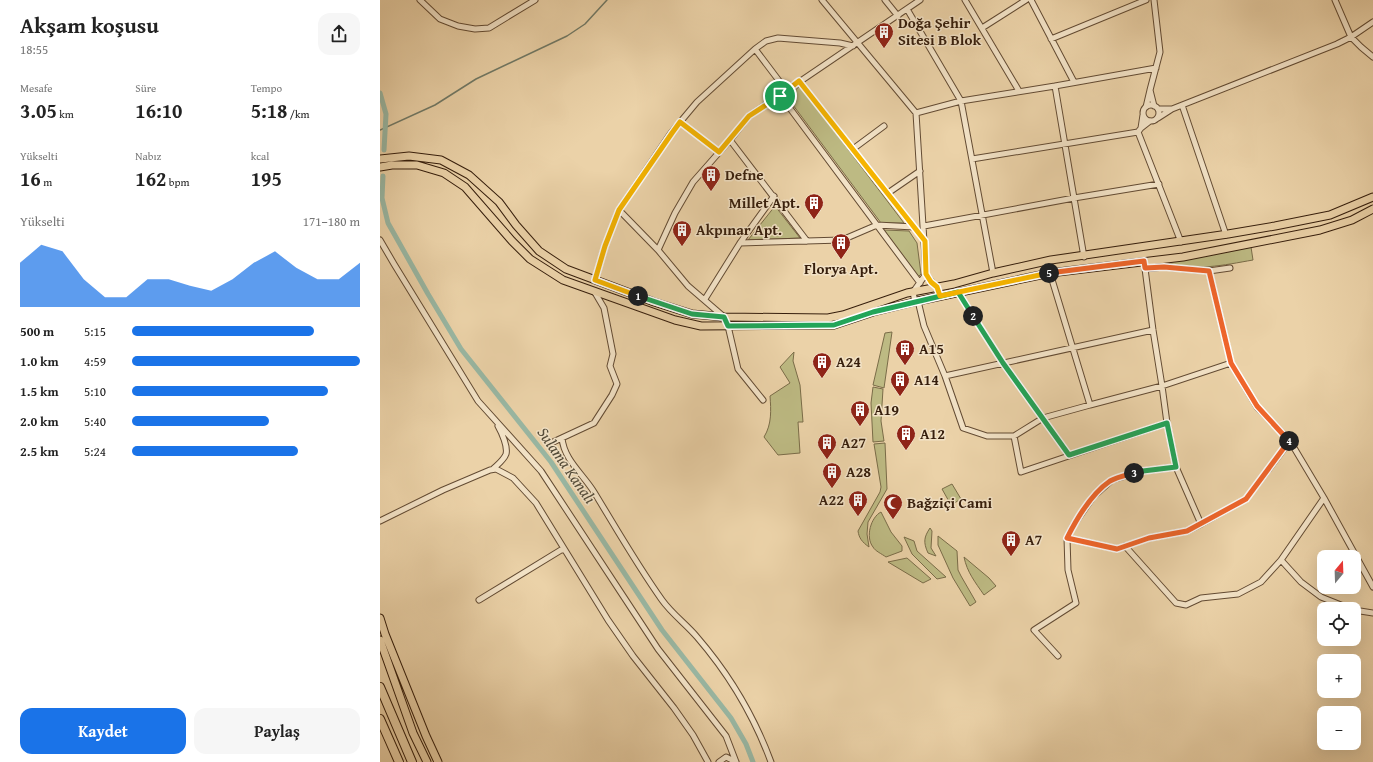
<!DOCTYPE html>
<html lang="tr">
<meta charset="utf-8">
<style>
body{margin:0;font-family:"Gentium Book Plus",serif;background:#f6f6f6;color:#222;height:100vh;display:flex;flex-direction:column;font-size:15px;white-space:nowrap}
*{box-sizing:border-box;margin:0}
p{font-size:13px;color:#767676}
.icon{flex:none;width:22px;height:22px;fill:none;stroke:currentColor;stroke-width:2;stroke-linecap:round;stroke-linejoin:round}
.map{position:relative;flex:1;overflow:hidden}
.side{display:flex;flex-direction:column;background:#fff;width:380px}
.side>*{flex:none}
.needle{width:26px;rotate:19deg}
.controls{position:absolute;left:937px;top:550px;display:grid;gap:8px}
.controls a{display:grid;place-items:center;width:44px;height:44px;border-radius:8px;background:#fff;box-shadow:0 4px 16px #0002;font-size:20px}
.pin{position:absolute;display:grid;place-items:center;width:34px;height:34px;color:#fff;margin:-17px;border:2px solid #fff;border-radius:50%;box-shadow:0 1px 4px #0007}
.km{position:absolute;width:20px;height:20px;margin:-10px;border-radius:50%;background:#222;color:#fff;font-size:11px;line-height:20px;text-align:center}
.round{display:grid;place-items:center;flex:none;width:42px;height:42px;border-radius:12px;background:#f6f6f6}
.summary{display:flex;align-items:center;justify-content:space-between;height:68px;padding:0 20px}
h1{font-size:22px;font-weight:600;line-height:30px}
.figures{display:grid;grid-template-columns:repeat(3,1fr);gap:6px;height:68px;padding:4px 20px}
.figures div{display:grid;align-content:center}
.figures b{font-size:20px;font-weight:600}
.figures small{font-size:11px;font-weight:400}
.figures p{font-size:11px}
.chart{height:112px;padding:8px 20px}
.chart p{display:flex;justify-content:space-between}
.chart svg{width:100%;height:72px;margin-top:4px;fill:#1a73e8;opacity:.7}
.action{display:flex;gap:8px;margin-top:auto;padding:8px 20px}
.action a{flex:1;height:46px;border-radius:12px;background:#1a73e8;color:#fff;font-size:16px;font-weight:600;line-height:46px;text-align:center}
.action a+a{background:#f6f6f6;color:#222}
ul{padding:0 20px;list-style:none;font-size:13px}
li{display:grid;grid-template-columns:64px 48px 1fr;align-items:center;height:30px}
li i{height:10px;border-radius:5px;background:#1a73e8}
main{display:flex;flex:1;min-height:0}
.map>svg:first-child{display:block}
.green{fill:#bdba83;stroke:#7a6c48}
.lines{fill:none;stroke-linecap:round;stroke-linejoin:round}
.stream{stroke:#717a67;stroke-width:1.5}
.canal{stroke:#99b8a4;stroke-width:5}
.minor-casing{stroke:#634b33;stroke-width:7}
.major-casing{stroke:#361e0c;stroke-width:9}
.highway-casing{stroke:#361e0c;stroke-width:10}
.minor{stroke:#f2e2c6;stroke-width:5}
.major{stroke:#ebd2a8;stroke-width:7}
.highway{stroke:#ebd2a8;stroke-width:8}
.split-1-casing{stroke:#fff;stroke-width:8}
.split-2-casing{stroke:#fff;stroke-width:8}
.split-3-casing{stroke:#fff;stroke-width:8}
.split-4-casing{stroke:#fff;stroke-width:8}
.split-5-casing{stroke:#fff;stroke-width:8}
.split-6-casing{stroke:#fff;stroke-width:8}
.split-1{stroke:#f5b400;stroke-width:5}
.split-2{stroke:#22a559;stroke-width:5}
.split-3{stroke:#22a559;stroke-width:5}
.split-4{stroke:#f0652b;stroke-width:5}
.split-5{stroke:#f0652b;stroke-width:5}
.split-6{stroke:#f5b400;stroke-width:5}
.labels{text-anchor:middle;stroke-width:3;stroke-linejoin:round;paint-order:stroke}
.poi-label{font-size:15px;font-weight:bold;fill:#361e0c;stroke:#f2e2c6;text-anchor:start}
.water-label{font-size:16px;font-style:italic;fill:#544c3a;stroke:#f2e2c6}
</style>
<main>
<section class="side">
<div class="summary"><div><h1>Akşam koşusu</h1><p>18:55</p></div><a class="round"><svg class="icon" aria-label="share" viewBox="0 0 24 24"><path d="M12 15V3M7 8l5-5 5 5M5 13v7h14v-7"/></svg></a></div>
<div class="figures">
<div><p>Mesafe</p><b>3.05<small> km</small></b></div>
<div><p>Süre</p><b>16:10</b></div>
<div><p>Tempo</p><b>5:18<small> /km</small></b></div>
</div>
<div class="figures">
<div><p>Yükselti</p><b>16<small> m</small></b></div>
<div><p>Nabız</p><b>162<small> bpm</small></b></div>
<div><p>kcal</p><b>195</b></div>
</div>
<div class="chart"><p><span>Yükselti</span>171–180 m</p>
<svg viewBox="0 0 160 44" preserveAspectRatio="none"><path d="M0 44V17L10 6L20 10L30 27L40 38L50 38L60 27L70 27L80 31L90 34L100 27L110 17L120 10L130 20L140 27L150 27L160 17V44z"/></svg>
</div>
<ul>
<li><b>500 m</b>5:15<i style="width:80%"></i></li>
<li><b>1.0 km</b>4:59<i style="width:100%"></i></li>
<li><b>1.5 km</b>5:10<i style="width:86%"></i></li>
<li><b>2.0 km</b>5:40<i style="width:60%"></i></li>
<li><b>2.5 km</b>5:24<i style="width:73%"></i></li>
</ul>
<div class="action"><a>Kaydet</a><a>Paylaş</a></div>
</section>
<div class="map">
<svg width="993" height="762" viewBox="0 0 993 762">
<rect width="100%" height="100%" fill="#ebd2a8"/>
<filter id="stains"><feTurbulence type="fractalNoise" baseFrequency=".005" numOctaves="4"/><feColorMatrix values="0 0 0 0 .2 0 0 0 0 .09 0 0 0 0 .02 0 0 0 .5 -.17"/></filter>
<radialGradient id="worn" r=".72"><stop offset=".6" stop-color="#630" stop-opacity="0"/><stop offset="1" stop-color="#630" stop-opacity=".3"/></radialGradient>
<!-- green -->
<path class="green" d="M420 86 524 223H501L407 97Z
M395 206 420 238 368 240Z
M504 230 529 231 537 243 541 274 538 277Z
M871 247 873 260C844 265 814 272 785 262Z
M512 332 504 388 493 385 505 333Z
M414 352 413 361 420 385 423 422H418L420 453 398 455 384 437C392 424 391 410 390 396L410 383 400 367Z
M493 387 503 389 501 421 504 441 493 442 491 403Z
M505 443 507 489 488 522 487 534 489 547C482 542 479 538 478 531L500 492 501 487 494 444Z
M572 484 581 499 571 505 562 489Z
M501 512 511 532 522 546V551L506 557C502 554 495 551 493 547 485 537 491 517 501 512Z
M550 528 552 531 551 548 556 556 548 553C543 542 544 537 550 528Z
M558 536 577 551 578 570 581 576 596 602 590 606 573 578 558 545Z
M524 537 534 541 537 551 566 577 557 579 532 554Z
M584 557 609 578 616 586 604 595C595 582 587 572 584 557Z
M527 558 551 579 543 583 508 562Z"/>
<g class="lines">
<!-- stream -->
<path class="stream" d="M0 130 55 105 96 79 187 36 205 24 227 0"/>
<!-- canal -->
<path class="canal" d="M0 93 6 114 4 150
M3 176 2 198 8 223 48 294 81 349 171 462 282 630 351 718 366 744 373 762"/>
<!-- minor casing -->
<g class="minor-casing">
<path id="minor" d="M40 0 60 19 78 26 95 29 109 28 155 0
M442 0 536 113 546 274 533 292 535 302
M505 0 518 16
M585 0 639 91
M651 0 694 82
M955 0 971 37 981 47 993 57
M527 9 581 101 613 273
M602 28 646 0
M671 39 766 0
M375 49 406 90
M419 81 545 241
M675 86 704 257
M770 90 780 52 774 0
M400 95 540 283
M763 113a8 8 0 1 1 16 0a8 8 0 1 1-16 0Z
M802 105 846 235
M766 107 770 90 774 106
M792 109 957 44 971 37 993 22
M536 113 581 101 675 86 776 68
M763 115 761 128 770 121
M778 118 792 109H778
M300 122 339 152
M761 128 758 132 801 242
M350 140 427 241
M473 149 504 126
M592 159 758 132
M508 193 540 171
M239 210 278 250 308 286 344 317 348 326 358 369 383 400
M544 226 694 198 779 184
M0 240 14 264 98 401 161 471 278 649 346 736 356 762
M360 243 462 240 497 225 534 227
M278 250 295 213 313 182 350 140 369 116 540 0
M764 261 773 330 782 386 851 363
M765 269 784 267 829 271 850 268
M670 273 710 405 782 386 787 423 796 467 763 471 732 480 713 497 693 526 687 538 688 570 696 603 654 630 678 656
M546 274C551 282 557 287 559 296
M215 280 225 246 239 210 291 133 317 102 375 49 386 41 398 38 460 43 473 46
M578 292 623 363 689 455
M325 299 360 243 394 196
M538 301 544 326 565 376 583 428 607 436H634
M565 376 773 330
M710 405 663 418 634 436 641 472 787 423
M182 438C184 460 203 474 214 492 236 528 257 565 282 600 292 614 306 624 317 637 349 674 374 716 391 762
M171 443 214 423 232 395 237 384 230 366 233 354 224 308 214 291
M796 467 821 524 866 499 910 441
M113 469C117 465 124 460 126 454 128 447 122 433 118 426
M944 498 993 587
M0 521 63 490 110 470 116 469 133 478 156 503 228 620 253 656 294 708 313 735 328 762
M687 538 737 549 769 538 807 531 821 524
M745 546 796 603 806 605 821 598 858 594 881 582 901 560 944 498 910 441 877 407 851 363 829 271
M901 560 921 582 941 597 971 609
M99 600 181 550H184
M974 610 993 613
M339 762 346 757 356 762"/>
</g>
<!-- major casing -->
<g class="major-casing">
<path id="major" d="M0 159 29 156 61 160 89 175 119 202 136 225 159 251 186 269 274 302 312 314 344 317 448 318 463 315 527 293 574 284 613 273 671 260 848 234 895 226 950 215 993 197
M0 167 12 165H37L64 173 85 187 132 241 150 259 183 280 295 320 321 326 454 325 493 312 538 301 670 273 803 257 940 230 972 220 993 209
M0 618 5 634 46 736 58 762
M0 640 33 733 47 762"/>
</g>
<!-- highway casing -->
<g class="highway-casing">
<path id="highway" d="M0 687 32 762
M0 719 19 762"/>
</g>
<!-- minor -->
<use href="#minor" class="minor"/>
<!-- major -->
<use href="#major" class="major"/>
<!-- highway -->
<use href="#highway" class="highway"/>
</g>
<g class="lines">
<!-- split-1 casing -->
<g class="split-1-casing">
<path id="split-1" d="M258 296 215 280 225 246 239 210 292 133 300 122 339 152 369 116 400 96"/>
</g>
<!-- split-2 casing -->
<g class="split-2-casing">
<path id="split-2" d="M258 296 312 314 344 317 348 326 454 325 493 312 578 292 593 316"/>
</g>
<!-- split-3 casing -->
<g class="split-3-casing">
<path id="split-3" d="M593 316 623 363 689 455 787 423 796 467 763 471 754 473"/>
</g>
<!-- split-4 casing -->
<g class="split-4-casing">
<path id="split-4" d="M754 473C747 475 737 477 730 481 711 494 697 518 687 538L737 549 769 538 807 531 866 499 909 441"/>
</g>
<!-- split-5 casing -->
<g class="split-5-casing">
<path id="split-5" d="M669 273 764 261 765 268 784 267 829 271 851 363 877 406 909 441"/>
</g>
<!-- split-6 casing -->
<g class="split-6-casing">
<path id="split-6" d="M400 96 419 81 545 241 546 274 551 282 557 287 560 296 669 273"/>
</g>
<!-- split-1 -->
<use href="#split-1" class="split-1"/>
<!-- split-2 -->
<use href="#split-2" class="split-2"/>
<!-- split-3 -->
<use href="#split-3" class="split-3"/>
<!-- split-4 -->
<use href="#split-4" class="split-4"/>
<!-- split-5 -->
<use href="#split-5" class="split-5"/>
<!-- split-6 -->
<use href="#split-6" class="split-6"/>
</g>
<!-- icons -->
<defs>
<g id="building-pin" transform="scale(1)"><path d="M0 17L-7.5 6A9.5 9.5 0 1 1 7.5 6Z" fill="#8f2418" stroke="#f2e2c6"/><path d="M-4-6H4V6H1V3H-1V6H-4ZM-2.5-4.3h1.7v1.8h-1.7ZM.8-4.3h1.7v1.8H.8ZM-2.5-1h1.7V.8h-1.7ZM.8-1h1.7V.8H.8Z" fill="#fff"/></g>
<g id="mosque-pin" transform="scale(1)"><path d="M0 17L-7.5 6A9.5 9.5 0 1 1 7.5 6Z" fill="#8f2418" stroke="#f2e2c6"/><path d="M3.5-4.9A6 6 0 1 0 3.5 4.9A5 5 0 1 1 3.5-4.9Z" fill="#fff"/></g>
</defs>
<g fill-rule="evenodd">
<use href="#building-pin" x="504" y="32"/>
<use href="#building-pin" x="331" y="175"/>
<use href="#building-pin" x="434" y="203"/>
<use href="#building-pin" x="302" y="230"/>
<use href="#building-pin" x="461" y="243"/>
<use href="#building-pin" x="525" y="349"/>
<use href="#building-pin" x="442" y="362"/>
<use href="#building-pin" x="520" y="380"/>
<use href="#building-pin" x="480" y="410"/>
<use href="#building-pin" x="526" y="434"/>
<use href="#building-pin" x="447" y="443"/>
<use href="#building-pin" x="452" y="472"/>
<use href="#building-pin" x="478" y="500"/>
<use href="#mosque-pin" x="513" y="503"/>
<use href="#building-pin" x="631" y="540"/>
</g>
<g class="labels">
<!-- poi labels -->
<g class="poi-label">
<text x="518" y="28">Doğa Şehir<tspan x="518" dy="17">Sitesi B Blok</tspan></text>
<text x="345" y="180">Defne</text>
<text x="420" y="208" text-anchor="end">Millet Apt.</text>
<text x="316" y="235">Akpınar Apt.</text>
<text x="461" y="274" text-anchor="middle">Florya Apt.</text>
<text x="539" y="354">A15</text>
<text x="456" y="367">A24</text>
<text x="534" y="385">A14</text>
<text x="494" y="415">A19</text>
<text x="540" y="439">A12</text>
<text x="461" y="448">A27</text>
<text x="466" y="477">A28</text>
<text x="464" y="505" text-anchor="end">A22</text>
<text x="527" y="508">Bağziçi Cami</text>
<text x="645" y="545">A7</text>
</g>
<!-- water labels -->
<g class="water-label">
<text transform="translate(187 465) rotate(55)" y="6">Sulama Kanalı</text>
</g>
</g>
<rect width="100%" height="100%" filter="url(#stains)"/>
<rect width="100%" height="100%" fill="url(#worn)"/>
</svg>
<div class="controls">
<a><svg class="needle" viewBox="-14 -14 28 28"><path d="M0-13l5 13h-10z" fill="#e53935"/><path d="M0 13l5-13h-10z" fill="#767676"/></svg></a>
<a><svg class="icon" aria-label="locate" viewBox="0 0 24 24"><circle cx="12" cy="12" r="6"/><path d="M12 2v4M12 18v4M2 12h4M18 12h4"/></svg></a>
<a>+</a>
<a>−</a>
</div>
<div class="pin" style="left:400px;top:96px;background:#1e9e55"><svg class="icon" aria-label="arrive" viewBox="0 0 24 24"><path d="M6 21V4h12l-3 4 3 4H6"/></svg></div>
<b class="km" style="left:258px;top:296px">1</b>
<b class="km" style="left:593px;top:316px">2</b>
<b class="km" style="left:754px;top:473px">3</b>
<b class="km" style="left:909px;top:441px">4</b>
<b class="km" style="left:669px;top:273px">5</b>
</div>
</main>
